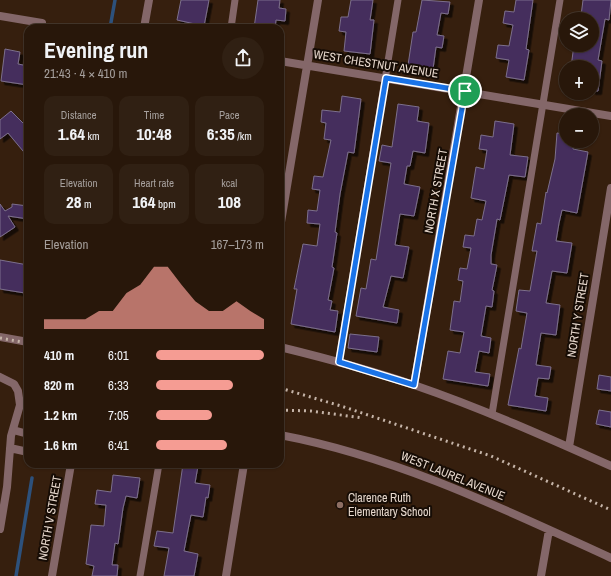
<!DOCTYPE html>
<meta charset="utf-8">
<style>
body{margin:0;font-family:"Archivo Narrow",sans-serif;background:#302013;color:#f1f3f6;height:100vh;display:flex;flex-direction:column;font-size:15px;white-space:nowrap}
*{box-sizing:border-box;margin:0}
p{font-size:13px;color:#a59f9c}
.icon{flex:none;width:22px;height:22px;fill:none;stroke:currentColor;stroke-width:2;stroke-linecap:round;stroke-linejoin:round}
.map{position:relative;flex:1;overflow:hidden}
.sheet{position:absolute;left:24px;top:24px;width:260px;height:444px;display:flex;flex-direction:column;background:#28170a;border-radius:12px;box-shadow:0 1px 3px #0004,0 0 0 1px #44362b}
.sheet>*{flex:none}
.fabs{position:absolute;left:559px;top:12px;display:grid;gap:8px}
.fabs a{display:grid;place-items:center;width:40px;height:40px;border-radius:50%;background:#28170a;box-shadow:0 1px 3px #0004,0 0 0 1px #44362b;font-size:20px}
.pin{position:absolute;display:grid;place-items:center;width:34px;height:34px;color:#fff;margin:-17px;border:2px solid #fff;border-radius:50%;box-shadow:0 1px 4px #0007}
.round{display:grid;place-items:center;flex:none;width:42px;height:42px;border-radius:21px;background:#302013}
.headline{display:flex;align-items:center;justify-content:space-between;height:68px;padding:0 20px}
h1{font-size:22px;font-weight:700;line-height:30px}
.metrics{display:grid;grid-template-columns:repeat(3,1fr);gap:6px;height:68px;padding:4px 20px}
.metrics div{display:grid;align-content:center;border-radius:10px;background:#302013;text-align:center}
.metrics b{font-size:17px;font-weight:700}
.metrics small{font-size:11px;font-weight:400}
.metrics p{font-size:11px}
.chart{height:112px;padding:8px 20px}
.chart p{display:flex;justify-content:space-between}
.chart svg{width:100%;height:72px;margin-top:4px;fill:#f59c93;opacity:.7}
ul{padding:0 20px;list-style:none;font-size:13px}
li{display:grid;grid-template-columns:64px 48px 1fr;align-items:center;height:30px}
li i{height:10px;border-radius:5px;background:#f59c93}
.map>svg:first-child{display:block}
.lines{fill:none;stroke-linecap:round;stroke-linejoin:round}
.stream{stroke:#2d517c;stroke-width:3.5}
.building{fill:#452e5d;stroke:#7c6f8c;filter:url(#shadow)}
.service{stroke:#846769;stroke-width:7}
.minor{stroke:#846769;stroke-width:8}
.tertiary{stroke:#846769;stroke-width:8}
.rail{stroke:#c5b4a8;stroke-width:3;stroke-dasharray:2 4;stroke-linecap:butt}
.route-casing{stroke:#fff;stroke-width:8}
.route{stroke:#1a73e8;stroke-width:5}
.education-dot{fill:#8d6e63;stroke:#160c05;stroke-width:1.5}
.labels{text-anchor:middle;stroke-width:4;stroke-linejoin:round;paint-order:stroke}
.street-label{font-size:12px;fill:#e7d8cd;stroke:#160c05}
.poi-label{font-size:12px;fill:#e7d8cd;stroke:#160c05;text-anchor:start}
</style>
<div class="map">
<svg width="611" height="576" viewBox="0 0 611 576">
<defs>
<filter id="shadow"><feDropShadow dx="3.5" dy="3.5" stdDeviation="0" flood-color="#0009"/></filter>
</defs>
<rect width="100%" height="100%" fill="#361f0e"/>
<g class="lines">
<!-- stream -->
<path class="stream" d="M110 28 115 0
M16 576 32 478"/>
</g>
<!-- building -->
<path class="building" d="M181 0H209L204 26 177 20Z
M258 0H280L279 8 286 9 285 21 276 20 275 28H254Z
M351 0H373L370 20H374L370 54 344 51 346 32 339 31 341 17H348Z
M422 0 450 2 448 14 441 13 437 35 444 36 442 48 436 47 433 69 408 65 413 32H416Z
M516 0H533L526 49 529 50 524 80 506 77 509 60 496 58 498 45 509 46 513 25 503 23 505 11 514 12Z
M583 0H611L609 20 605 19 598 60 602 61 598 91H592V67H571L574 45H592V18L581 16Z
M5 49 20 52 18 64 28 66V85L1 81Z
M342 96 361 99 354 153 348 152 340 194 335 232 337 233 332 267 334 268 328 300 332 301 330 310 338 311 335 332 291 324 297 289H294L303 244 317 246 320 224 307 223 308 210 317 211 320 190 312 189 314 176 323 177 331 140 324 139 326 123 321 122 322 110 340 112Z
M398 104 419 107 417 121 429 123 425 153 413 151 410 166H407L404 184 420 187 414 216 400 214 395 245 409 247 403 278 391 276 383 307 399 310 397 323 356 316 361 288 366 289 371 259 376 260 391 163 379 161 382 145 392 147Z
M11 111 28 128V157L8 133 0 139V120Z
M495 121 514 124 510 155 528 157 525 177 509 175 500 220 497 219 491 255V264L497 265 492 290 494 291 492 307 486 306 481 336 491 338 489 353 479 351 475 372 490 374 488 386 443 379 448 351 460 353 464 332 450 330 454 301 460 302 463 281 458 280 460 268 467 269 471 248 463 247 465 235 474 236 477 219 482 220 486 201 471 198 476 167 484 169 487 150 479 149 481 135 493 137Z
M557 133 566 134V141H574L573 149 588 152 577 213 562 210 559 223 556 241 572 243 567 273 552 271 546 303 560 305 556 335 541 333 536 365 551 367 549 379 538 378 535 396 548 398 546 411 508 405 519 348 521 349 527 313 516 311 519 290 530 291 537 251H532L537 223 541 224 546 192 547 193 555 159Z
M0 204 5 211 12 207V204L28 206V219L8 216 15 227 0 237Z
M0 260 28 265 25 293 0 289Z
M350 334 379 337 377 352 348 348Z
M599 375 611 377V391L597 389Z
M599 410 611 412V427L596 424Z
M183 464 198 466 195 483 210 485 208 498 206 497 203 517 191 515 188 530 184 551 198 554 194 576H164L169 548 154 546 157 531 173 533Z
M113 475 140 478 137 498 126 496 123 508 118 544 115 543 112 565H118L117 576H92L94 566 86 564 91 525 104 526 106 505 95 504 97 490 111 492Z"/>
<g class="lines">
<!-- service -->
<path class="service" d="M231 28 235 0
M339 361 398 0
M492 414 560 0
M140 576 159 464"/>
<!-- minor -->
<path class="minor" d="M0 16 42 23
M280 61 611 116
M280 228 318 0
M280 347C325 358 370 370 414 385 481 408 546 437 611 466
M0 377 14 384 18 391 20 405 11 436 7 487 0 529
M414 385 479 0
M13 430 28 434
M280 435C397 457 504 509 611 558
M569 447 611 188
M10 448 28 452
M226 576 244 464
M541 576 549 530"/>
<!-- tertiary -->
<path class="tertiary" d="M144 28 149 0
M0 337 28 342
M52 576 71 464"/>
<!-- rail -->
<path class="rail" d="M0 338 28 343
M280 388 341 406 491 456 611 510
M280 410 311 411 363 418"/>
</g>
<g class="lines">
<!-- route casing -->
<g class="route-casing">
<path id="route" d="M386 78 465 91 414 385 339 362Z"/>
</g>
<!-- route -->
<use href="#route" class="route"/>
</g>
<!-- markers -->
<circle class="education-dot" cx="340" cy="505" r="4"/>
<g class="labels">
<!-- street labels -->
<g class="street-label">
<text transform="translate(376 64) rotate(9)" y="4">WEST CHESTNUT AVENUE</text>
<text transform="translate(436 191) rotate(-80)" y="4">NORTH X STREET</text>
<text transform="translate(578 315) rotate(-81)" y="4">NORTH Y STREET</text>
<text transform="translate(453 476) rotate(22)" y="4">WEST LAUREL AVENUE</text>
<text transform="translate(50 518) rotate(-80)" y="4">NORTH V STREET</text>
</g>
<!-- poi labels -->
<g class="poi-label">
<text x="348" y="502">Clarence Ruth<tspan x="348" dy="14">Elementary School</tspan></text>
</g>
</g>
</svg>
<div class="fabs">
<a><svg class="icon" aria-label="layers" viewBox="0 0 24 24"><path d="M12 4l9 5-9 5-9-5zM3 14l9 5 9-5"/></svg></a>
<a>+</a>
<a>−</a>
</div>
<div class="pin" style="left:465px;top:91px;background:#1e9e55"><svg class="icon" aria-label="arrive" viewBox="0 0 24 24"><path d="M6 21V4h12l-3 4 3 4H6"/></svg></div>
<section class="sheet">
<div class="headline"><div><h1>Evening run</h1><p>21:43 · 4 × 410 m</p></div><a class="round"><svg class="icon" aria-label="share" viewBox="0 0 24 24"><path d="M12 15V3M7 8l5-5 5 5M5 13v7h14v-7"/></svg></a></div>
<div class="metrics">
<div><p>Distance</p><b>1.64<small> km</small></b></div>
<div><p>Time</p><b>10:48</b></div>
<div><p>Pace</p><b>6:35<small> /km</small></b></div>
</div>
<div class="metrics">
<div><p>Elevation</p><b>28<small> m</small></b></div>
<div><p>Heart rate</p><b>164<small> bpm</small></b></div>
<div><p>kcal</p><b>108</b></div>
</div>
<div class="chart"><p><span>Elevation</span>167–173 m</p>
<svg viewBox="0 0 160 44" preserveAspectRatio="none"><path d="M0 44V38L10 38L20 38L30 38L40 33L50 33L60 22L70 17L80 6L90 6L100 17L110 27L120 33L130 33L140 27L150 33L160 38V44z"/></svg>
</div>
<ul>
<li><b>410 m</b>6:01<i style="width:100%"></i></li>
<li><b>820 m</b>6:33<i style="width:71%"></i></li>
<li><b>1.2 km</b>7:05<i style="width:52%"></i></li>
<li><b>1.6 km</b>6:41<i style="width:66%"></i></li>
</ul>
</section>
</div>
